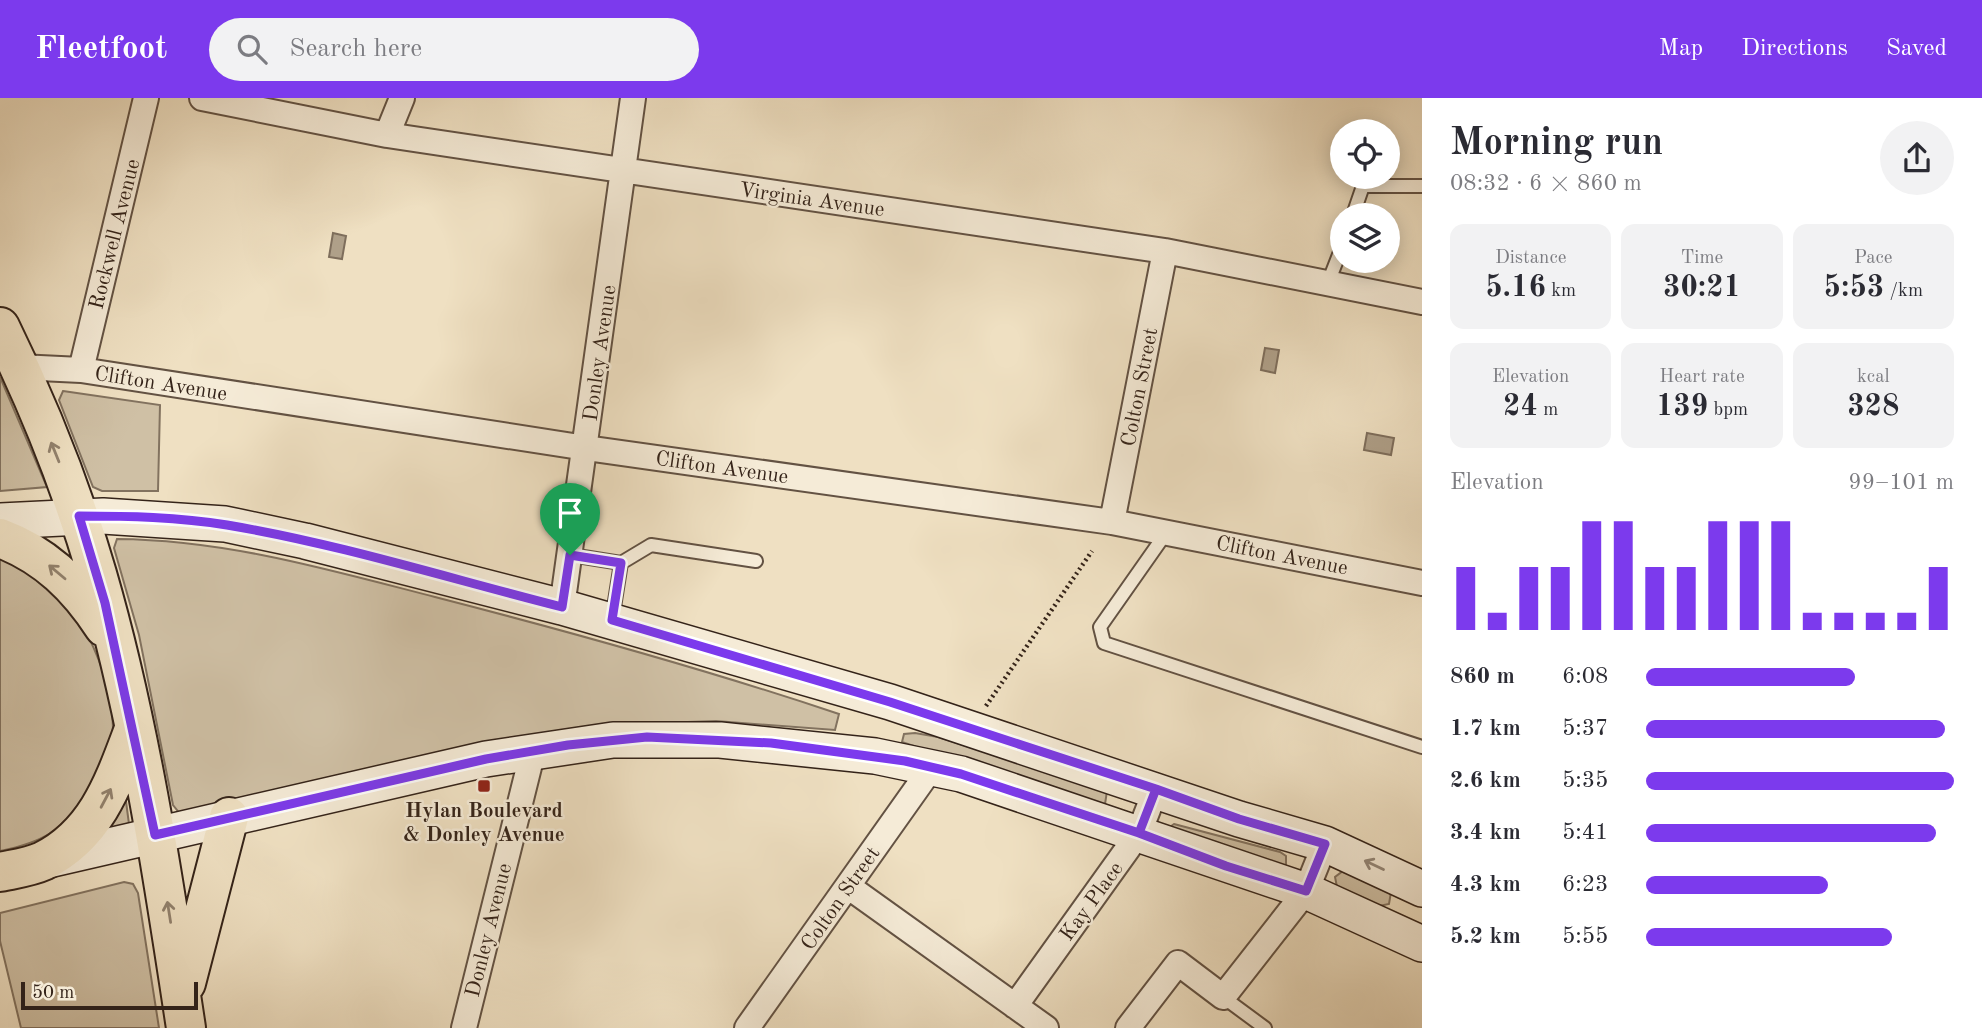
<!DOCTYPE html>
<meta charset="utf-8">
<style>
body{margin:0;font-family:"Old Standard TT",serif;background:#f2f2f3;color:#2b2b33;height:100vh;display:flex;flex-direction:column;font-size:26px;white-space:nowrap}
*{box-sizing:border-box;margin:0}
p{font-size:23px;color:#7c7c81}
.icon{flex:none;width:38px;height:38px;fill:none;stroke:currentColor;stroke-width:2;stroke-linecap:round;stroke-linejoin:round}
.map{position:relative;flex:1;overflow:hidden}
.sheet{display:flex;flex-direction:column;background:#fff;width:560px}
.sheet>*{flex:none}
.tools{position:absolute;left:1330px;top:21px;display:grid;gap:14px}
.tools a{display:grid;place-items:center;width:70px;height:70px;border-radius:50%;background:#fff;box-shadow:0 4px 18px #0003;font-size:35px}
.scale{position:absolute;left:21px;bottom:18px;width:177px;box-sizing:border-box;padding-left:7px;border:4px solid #342319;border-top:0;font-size:19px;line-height:24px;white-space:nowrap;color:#342319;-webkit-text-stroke:5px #f5ebd7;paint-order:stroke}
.pin{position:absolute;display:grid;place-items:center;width:60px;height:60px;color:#fff;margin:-72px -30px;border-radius:50% 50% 50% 0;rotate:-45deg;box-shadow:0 0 7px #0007}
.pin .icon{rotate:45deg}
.round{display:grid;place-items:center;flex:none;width:74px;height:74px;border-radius:37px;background:#f2f2f3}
.overview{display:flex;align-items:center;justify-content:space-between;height:119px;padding:0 28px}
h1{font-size:38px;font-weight:600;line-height:52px}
.metrics{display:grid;grid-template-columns:repeat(3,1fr);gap:10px;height:119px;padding:7px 28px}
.metrics div{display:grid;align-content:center;border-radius:14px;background:#f2f2f3;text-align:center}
.metrics b{font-size:30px;font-weight:600}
.metrics small{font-size:19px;font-weight:400}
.metrics p{font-size:19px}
.chart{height:196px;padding:14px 28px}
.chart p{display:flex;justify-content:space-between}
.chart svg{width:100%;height:126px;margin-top:7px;stroke:#7c3aed;stroke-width:6}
ul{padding:0 28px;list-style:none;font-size:23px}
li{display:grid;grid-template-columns:112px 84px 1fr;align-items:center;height:52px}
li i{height:18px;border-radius:9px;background:#7c3aed}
header{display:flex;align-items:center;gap:42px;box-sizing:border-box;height:98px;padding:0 35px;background:#7c3aed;color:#fff}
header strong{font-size:33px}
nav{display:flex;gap:38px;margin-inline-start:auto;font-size:24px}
.search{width:490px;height:63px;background:#f2f2f3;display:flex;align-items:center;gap:18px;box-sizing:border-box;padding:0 24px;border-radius:38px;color:#7c7c81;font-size:26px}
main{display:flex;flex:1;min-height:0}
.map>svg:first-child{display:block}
.green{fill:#cfc0a5;stroke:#82725f;stroke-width:2}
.water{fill:#afa089;stroke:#7e6e5c;stroke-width:2}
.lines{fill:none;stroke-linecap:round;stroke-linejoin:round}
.service-casing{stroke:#635243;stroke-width:16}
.minor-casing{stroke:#635243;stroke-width:28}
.secondary-casing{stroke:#342319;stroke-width:38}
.primary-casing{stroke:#342319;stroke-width:42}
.path{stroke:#342319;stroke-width:4.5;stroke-dasharray:2 3.5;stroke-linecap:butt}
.service{stroke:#f5ebd7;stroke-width:12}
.minor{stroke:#f5ebd7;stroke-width:24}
.secondary{stroke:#f5ebd7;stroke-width:35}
.primary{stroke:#efe0c2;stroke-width:38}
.oneway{stroke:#92826e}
.oneway2{stroke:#948778}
.route-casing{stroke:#fff;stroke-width:14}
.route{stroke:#7c3aed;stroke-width:9}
.poi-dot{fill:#8f2418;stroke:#f5ebd7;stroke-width:2.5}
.labels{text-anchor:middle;stroke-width:5;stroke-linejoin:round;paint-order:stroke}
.street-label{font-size:21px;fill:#342319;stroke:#f5ebd7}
.poi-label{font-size:21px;font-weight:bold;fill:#342319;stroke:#f5ebd7}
</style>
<header>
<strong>Fleetfoot</strong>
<div class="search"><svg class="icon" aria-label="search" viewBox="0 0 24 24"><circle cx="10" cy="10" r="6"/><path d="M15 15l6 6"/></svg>Search here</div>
<nav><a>Map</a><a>Directions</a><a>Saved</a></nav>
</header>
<main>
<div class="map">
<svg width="1422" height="930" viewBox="0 0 1422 930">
<rect width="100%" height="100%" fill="#efe0c2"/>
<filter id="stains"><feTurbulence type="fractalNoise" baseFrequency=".00286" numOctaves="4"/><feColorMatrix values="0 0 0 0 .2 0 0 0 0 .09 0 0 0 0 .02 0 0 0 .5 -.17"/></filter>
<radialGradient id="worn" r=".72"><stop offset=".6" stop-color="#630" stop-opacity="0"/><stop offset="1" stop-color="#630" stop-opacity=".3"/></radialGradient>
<!-- green -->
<path class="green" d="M0 279 47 389 0 393Z
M63 293 160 307 158 393H102L93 389 59 302Z
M117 441C227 442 330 472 435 499 571 534 705 571 839 616L835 632 716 623 659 625 181 717 173 707 139 537 114 450Z
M0 459C16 468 43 476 56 490 92 530 128 613 106 666 101 677 92 688 85 697 61 734 43 744 0 753Z
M915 635 938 639 1107 693 1104 713 902 644 904 636Z
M125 696 129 726 101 732Z
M1174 726 1280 754 1286 758V766L1283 769 1170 729Z
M1343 773 1391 794 1389 806 1379 808 1337 789 1335 779Z
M124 784 133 786 138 795 159 930H21L0 843V815Z"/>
<!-- water -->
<path class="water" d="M333 135 346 138 342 161 329 159Z
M1265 250 1279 252 1275 275 1261 272Z
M1367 335 1394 340 1391 357 1364 352Z"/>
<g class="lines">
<!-- service casing -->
<g class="service-casing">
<path id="service" d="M1353 117 1363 88H1422
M1328 185 1342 149
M1166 435 1100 529 1104 545 1422 649
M571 457 621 465 612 522
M621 465 651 447 756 463
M1223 899 1265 930"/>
</g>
<!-- minor casing -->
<g class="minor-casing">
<path id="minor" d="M202 0 387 37 1165 153 1422 204
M387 37 402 0
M19 269 81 272 586 350 1112 424 1422 485
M81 272 146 0
M1112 424 1165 153
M562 509 633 0
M849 789 1046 930
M1015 908 1139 735 1156 691
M464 930 533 653
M747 930 932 669
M1128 930 1178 865 1223 899 1306 793 1325 746"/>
</g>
<!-- secondary casing -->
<g class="secondary-casing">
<path id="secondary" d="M0 423 103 418 225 426 305 443 562 509 890 604 1239 721 1325 746 1422 791
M44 763 486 661 613 642H720L875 658 961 676 1306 793 1422 846"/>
</g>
<!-- primary casing -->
<g class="primary-casing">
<path id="primary" d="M0 229C39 308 72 391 97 476 140 624 163 778 186 930
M0 440C46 457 78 489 104 529
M0 774C14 771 30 769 43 763 97 736 114 684 134 631
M186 885 229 719"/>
</g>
<!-- path -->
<path class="path" d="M986 608 1092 453"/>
<!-- service -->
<use href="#service" class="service"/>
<!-- minor -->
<use href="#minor" class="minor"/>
<!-- secondary -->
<use href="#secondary" class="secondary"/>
<!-- primary -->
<use href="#primary" class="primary"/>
</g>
<!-- one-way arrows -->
<defs><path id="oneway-shaft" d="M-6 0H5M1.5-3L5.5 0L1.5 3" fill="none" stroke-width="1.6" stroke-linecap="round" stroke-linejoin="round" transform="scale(1.75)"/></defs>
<g class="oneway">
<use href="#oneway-shaft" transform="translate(55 354) rotate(-112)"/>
<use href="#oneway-shaft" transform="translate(57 474) rotate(-140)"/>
<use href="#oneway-shaft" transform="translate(106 700) rotate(-62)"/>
<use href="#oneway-shaft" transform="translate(169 814) rotate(-99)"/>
</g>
<use class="oneway2" href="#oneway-shaft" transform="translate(1374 767) rotate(-155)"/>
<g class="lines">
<!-- route casing -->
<g class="route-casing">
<path id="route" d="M570 457 562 509C451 481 340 446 227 427 178 419 128 418 79 418L105 505 155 737 486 661 568 647 647 639 771 645 905 663 961 676 1139 735 1156 691 1239 721 1325 746 1306 793 1226 768 1139 735 1156 691 890 604 612 522 621 465 570 457"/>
</g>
<!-- route -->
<use href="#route" class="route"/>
</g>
<!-- markers -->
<rect class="poi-dot" x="477" y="681" width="14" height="14" rx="3.5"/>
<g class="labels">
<!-- street labels -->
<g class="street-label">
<text transform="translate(812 101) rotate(8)" y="7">Virginia Avenue</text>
<text transform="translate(114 136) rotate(-76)" y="7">Rockwell Avenue</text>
<text transform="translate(599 255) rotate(-82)" y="7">Donley Avenue</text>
<text transform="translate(161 285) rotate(9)" y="7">Clifton Avenue</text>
<text transform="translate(1139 289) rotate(-79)" y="7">Colton Street</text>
<text transform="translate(722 369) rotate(8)" y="7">Clifton Avenue</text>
<text transform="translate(1282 457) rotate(11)" y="7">Clifton Avenue</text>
<text transform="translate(840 800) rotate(-55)" y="7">Colton Street</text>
<text transform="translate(1091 803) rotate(-54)" y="7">Kay Place</text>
<text transform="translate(488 832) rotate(-76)" y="7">Donley Avenue</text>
</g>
<!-- poi labels -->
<g class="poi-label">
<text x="484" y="719">Hylan Boulevard<tspan x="484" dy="24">&amp; Donley Avenue</tspan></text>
</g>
</g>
<rect width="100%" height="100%" filter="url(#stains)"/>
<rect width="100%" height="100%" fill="url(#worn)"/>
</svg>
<div class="tools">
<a><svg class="icon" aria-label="locate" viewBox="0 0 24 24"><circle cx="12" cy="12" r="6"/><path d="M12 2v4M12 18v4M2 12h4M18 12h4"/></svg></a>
<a><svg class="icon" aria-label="layers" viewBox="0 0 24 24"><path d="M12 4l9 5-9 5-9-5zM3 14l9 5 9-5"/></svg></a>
</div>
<div class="scale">50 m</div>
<div class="pin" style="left:570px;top:457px;background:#1e9e55"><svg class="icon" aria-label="arrive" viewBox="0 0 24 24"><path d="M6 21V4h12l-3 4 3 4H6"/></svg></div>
</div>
<section class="sheet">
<div class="overview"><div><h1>Morning run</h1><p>08:32 · 6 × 860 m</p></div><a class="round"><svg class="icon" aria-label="share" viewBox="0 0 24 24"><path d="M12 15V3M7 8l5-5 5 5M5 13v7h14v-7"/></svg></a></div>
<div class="metrics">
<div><p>Distance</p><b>5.16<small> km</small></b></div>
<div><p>Time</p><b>30:21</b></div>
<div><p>Pace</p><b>5:53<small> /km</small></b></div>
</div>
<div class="metrics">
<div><p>Elevation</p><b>24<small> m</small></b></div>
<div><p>Heart rate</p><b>139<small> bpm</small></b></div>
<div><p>kcal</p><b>328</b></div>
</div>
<div class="chart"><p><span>Elevation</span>99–101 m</p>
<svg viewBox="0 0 160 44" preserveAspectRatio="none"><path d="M5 44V22M15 44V38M25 44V22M35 44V22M45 44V6M55 44V6M65 44V22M75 44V22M85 44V6M95 44V6M105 44V6M115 44V38M125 44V38M135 44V38M145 44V38M155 44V22"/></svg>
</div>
<ul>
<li><b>860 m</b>6:08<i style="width:68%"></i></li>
<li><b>1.7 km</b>5:37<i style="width:97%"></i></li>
<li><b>2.6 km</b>5:35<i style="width:100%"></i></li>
<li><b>3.4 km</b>5:41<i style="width:94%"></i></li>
<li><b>4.3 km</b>6:23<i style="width:59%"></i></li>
<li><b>5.2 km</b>5:55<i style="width:80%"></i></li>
</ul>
</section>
</main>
